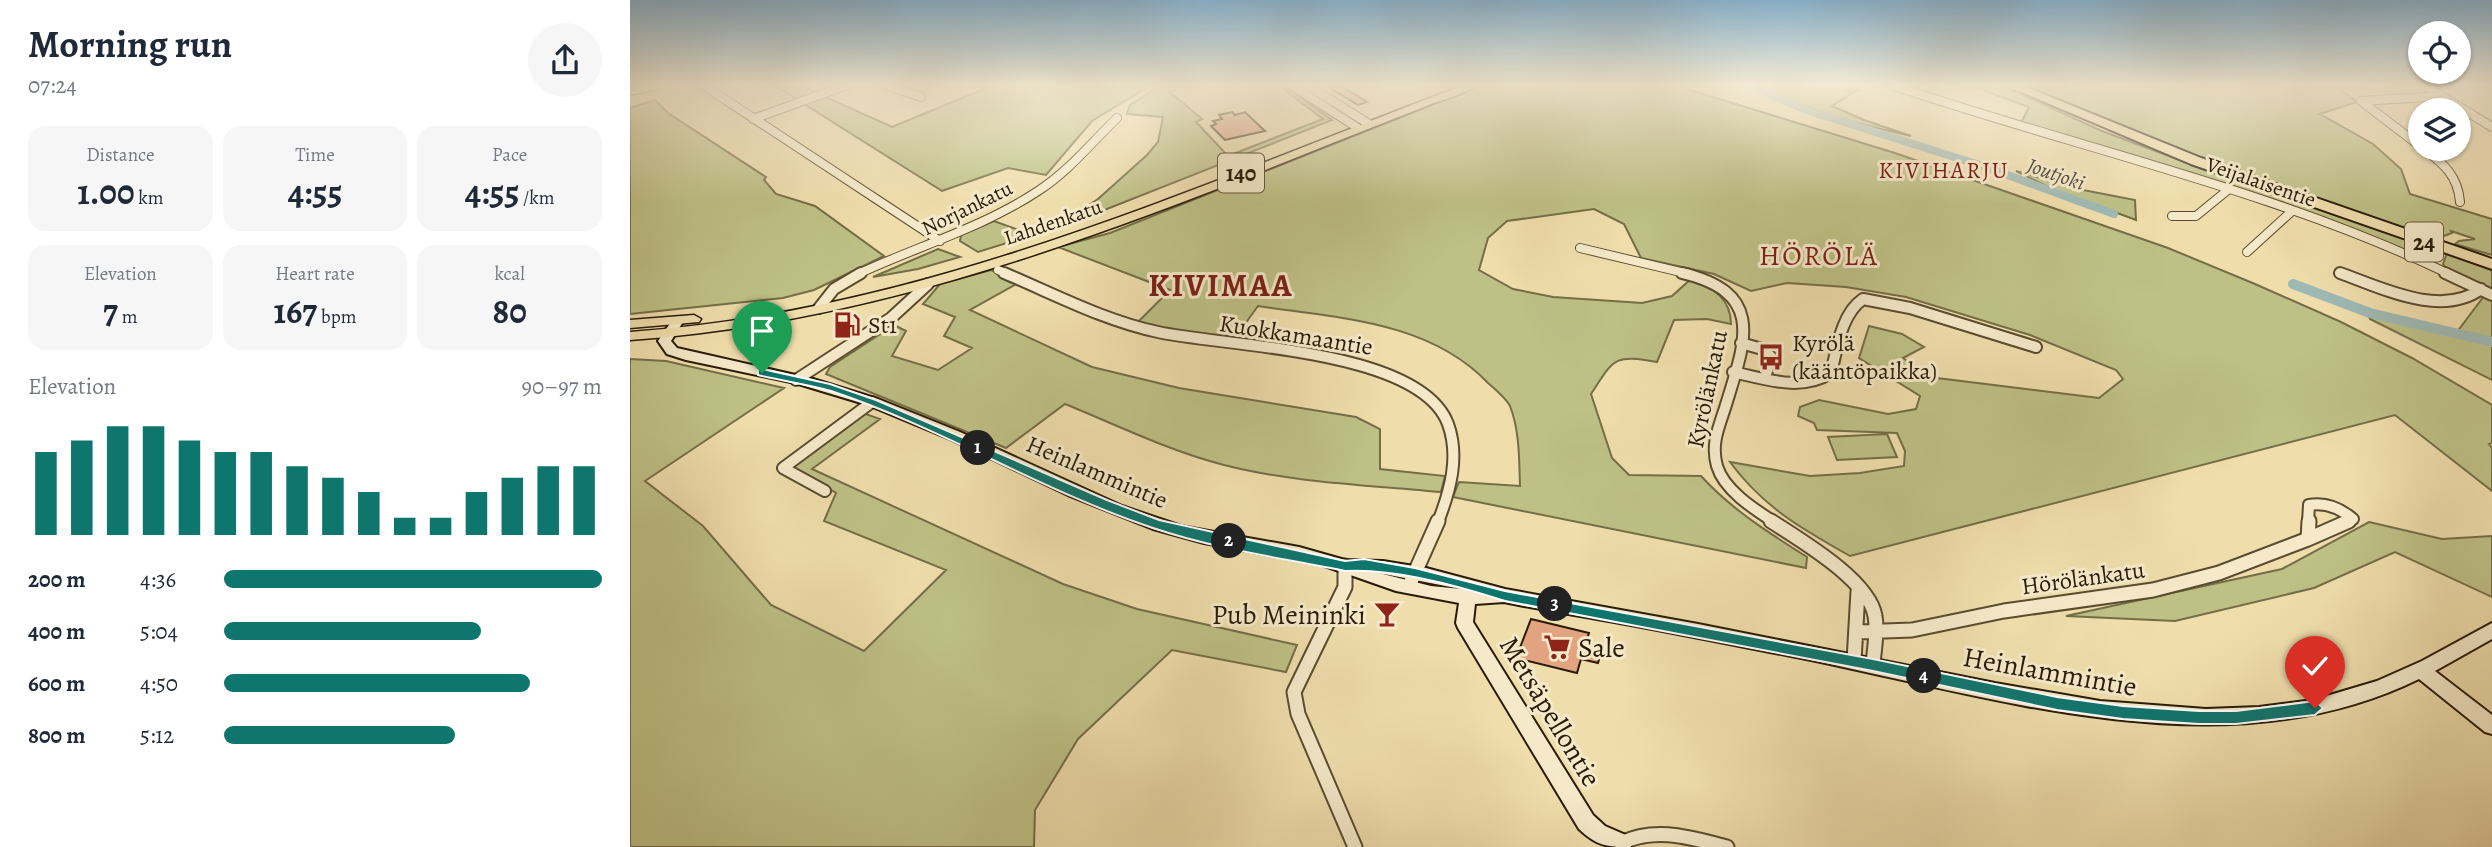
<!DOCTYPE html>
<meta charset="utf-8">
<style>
body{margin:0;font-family:Alegreya,serif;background:#f6f6f7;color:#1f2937;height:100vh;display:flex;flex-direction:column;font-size:26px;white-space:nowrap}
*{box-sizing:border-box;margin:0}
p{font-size:23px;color:#747a83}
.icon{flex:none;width:38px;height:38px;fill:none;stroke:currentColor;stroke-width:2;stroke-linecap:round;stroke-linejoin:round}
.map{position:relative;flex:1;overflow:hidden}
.sheet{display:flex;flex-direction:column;background:#fff;width:630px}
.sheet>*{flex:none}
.controls{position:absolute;left:1778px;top:21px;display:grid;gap:14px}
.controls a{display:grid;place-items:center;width:63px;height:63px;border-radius:50%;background:#fff;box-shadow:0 2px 5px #0004;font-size:35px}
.pin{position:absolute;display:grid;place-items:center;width:60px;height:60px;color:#fff;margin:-72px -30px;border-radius:50% 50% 50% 0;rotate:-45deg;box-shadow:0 0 7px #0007}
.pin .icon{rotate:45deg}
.km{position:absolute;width:35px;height:35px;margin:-18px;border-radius:50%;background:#222;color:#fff;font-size:19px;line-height:35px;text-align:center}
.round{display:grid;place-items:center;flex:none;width:74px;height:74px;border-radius:37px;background:#f6f6f7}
.head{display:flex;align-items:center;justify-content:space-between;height:119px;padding:0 28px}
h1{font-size:38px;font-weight:600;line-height:52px}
.metrics{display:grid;grid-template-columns:repeat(3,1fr);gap:10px;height:119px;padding:7px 28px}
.metrics div{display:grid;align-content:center;border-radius:18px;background:#f6f6f7;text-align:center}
.metrics b{font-size:35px;font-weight:600}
.metrics small{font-size:19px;font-weight:400}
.metrics p{font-size:19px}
.chart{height:196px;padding:14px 28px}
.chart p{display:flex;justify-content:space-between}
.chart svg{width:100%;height:126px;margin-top:7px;stroke:#0f766e;stroke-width:6}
ul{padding:0 28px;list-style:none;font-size:23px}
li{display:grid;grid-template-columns:112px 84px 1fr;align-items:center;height:52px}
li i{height:18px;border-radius:9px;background:#0f766e}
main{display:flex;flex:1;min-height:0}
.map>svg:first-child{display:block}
.green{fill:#bec086;stroke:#746e46;stroke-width:2}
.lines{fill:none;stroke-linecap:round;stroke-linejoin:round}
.canal-far1{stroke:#9eb9b4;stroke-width:8}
.canal{stroke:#9eb9b4;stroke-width:10}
.building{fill:#e1a380;stroke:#291b07;stroke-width:2}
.street-far2-casing{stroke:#5a4c30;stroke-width:10}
.street-far1-casing{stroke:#5a4c30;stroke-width:14}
.street-casing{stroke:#5a4c30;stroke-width:17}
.secondary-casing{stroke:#291b07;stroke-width:4}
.primary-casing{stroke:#291b07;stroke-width:3}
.highway-casing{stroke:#291b07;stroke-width:4}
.street-far2{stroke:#f5e9c9;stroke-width:8}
.street-far1{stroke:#f5e9c9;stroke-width:10}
.street{stroke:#f5e9c9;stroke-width:13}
.secondary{fill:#f5e9c9;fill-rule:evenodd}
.primary{fill:#efddac;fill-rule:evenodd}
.highway{fill:#efddac;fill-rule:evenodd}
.route{fill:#0f766e;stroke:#fff;stroke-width:2}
.labels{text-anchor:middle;stroke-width:6;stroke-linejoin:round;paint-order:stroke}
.far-water-label{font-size:21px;font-style:italic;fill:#525244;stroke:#f5e9c9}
.far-street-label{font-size:21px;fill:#291b07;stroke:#f5e9c9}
.far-quarter-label{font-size:23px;letter-spacing:2px;fill:#7a1f14;stroke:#f5e9c9}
.shield{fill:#f5e9c9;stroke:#665941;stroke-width:2}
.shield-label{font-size:23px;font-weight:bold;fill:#291b07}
.poi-label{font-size:24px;fill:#291b07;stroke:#f5e9c9;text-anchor:start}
.street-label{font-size:24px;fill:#291b07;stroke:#f5e9c9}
.quarter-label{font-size:28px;letter-spacing:2px;fill:#7a1f14;stroke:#f5e9c9}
.near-poi-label{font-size:28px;fill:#291b07;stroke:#f5e9c9;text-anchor:end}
.near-street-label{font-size:28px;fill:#291b07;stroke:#f5e9c9}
.district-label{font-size:32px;font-weight:bold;letter-spacing:2px;fill:#7a1f14;stroke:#f5e9c9}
</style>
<main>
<section class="sheet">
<div class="head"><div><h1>Morning run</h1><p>07:24</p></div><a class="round"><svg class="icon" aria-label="share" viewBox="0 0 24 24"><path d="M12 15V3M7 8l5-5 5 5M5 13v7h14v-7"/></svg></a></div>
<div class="metrics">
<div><p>Distance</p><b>1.00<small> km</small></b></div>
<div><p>Time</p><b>4:55</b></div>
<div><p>Pace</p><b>4:55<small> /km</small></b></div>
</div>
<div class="metrics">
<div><p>Elevation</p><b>7<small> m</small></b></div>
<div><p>Heart rate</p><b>167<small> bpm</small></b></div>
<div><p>kcal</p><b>80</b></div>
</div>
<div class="chart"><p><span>Elevation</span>90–97 m</p>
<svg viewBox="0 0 160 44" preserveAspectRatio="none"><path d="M5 44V15M15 44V11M25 44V6M35 44V6M45 44V11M55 44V15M65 44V15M75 44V20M85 44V24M95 44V29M105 44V38M115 44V38M125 44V29M135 44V24M145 44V20M155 44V20"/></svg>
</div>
<ul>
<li><b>200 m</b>4:36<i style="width:100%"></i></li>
<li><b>400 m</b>5:04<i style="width:68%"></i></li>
<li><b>600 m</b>4:50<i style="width:81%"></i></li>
<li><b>800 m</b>5:12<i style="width:61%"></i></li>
</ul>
</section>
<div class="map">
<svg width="1862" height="847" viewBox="0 0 1862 847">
<rect width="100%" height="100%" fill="#efddac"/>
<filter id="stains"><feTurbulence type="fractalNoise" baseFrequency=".00286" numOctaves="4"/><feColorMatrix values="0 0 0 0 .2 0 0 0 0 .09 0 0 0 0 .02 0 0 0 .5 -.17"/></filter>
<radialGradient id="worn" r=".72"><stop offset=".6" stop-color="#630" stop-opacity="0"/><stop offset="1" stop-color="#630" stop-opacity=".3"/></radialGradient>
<!-- green -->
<path class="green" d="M144 85H169L262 127 354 89 344 85H521L462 121 416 175 378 168 312 191Z
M532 85H554L540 92 572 119 566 122 598 156 693 119 652 88 660 90 702 120 444 222 348 252 330 241 331 235 364 221 397 233 436 220 468 199 517 155 528 142 533 117 497 114 500 105Z
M852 85H1044L1265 153 1538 248 1625 284 1711 322 1782 358 1862 405V443L1859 444 1862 448V491L1765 415 1220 556C1172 529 1133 507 1100 462L1180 476 1230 473 1274 466 1275 451 1267 433 1187 430 1184 423 1168 416 1170 407 1189 400 1258 414 1286 409 1290 396 1229 358 1239 326 1272 334 1294 347 1273 358 1299 377 1469 398 1493 379 1486 370 1400 335 1276 297 1216 287 1157 283 1121 291 1084 274 1011 258 994 224 964 209 877 221 858 238 849 270 883 289 923 297 1012 303 1042 296 1061 279C1083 287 1101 299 1101 324L1077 319 1044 320 1027 362C983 354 984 359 961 394L982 458 999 475 1071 476C1101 509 1139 533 1177 557L1176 568 823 497 829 482 890 486C889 460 890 432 880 406 876 398 865 389 858 383 799 321 708 318 628 306L602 342 507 323 540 290 428 247 480 233Z
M1126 85H1230L1229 89 1202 106 1234 120 1281 136C1227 124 1175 110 1126 85Z
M1339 85H1370L1472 131 1592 176 1797 246 1793 256 1505 156 1390 125 1399 107Z
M1391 85H1704L1727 102 1690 114 1743 144 1771 169 1780 194 1862 219V255L1825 244 1829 241 1845 239 1821 231 1822 233 1806 239C1666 192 1526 145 1391 85Z
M25 100 38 113 136 177 134 180 146 194 185 206 254 256 184 290 153 298 0 314V108Z
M1386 171 1448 189 1505 200 1506 220 1420 188Z
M308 249 330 257 288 269 243 277Z
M1817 253 1862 268V292L1816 268 1813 264Z
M361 270 388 283 340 310 462 367 549 388 726 417 750 429V469L815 476 811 492C740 485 664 483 594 465 539 451 487 425 435 404L376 448 196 374 200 367 264 325 276 331 262 356 308 370 342 348 314 336 325 317 293 304 310 284Z
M1854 296 1862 300V339L1827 332Z
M1739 315 1862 343V380L1740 319Z
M0 359 36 361 154 388 15 481 73 526 141 605 234 651 316 570 194 521 206 493 161 466 233 413 250 419 182 469 433 584 507 609 667 645 656 672 542 650 448 739 405 810 404 847H0Z
M1257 434 1267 457 1207 460 1198 437Z
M1739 522 1812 539 1862 536V597L1765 552 1684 588 1545 621 1436 616 1652 569Z"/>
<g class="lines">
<!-- canal-far1 -->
<path class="canal-far1" d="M1119 85 1176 110 1356 167 1484 214"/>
<!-- canal -->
<path class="canal" d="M1663 284 1740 313 1862 342"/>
</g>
<!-- building -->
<path class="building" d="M695 85H709L737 102 728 105Z
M602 112 605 115 615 112 635 131 595 140 581 126 586 124 583 121 592 119 589 115Z
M901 619 959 633 955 645 972 649 968 663 951 659 947 673 886 658Z"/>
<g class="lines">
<!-- street-far2 casing -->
<g class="street-far2-casing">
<path id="street-far2" d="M73 85 310 241
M257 85 291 97
M661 85 728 128
M677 85 739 124
M1262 85C1447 148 1642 189 1819 274
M1794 85 1862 127
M0 91 30 85
M123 119 217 85
M1790 146 1731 101 1812 96
M1794 149C1814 164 1828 176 1830 202
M1542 216H1566L1599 189
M950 248 1059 274
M1617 252 1662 211
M368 270 378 274
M1710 273 1714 274
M228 274C288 246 352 228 408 191 439 171 461 143 487 118"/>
</g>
<!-- street-far1 casing -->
<g class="street-far1-casing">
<path id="street-far1" d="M374 273C424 294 475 321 528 332 597 347 790 349 818 424 830 457 820 491 808 522
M1052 273C1137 293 1115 342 1095 408 1088 429 1081 445 1087 466 1094 490 1124 509 1144 522
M1710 273C1752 288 1811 318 1851 289
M1815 273 1862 295
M189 308 204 289 231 273
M1111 343 1132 349 1141 357 1135 378
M1103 372C1136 379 1170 392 1201 373 1207 349 1211 314 1233 299L1280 308 1406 347
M166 380 261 318 298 284
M195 491 153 468 242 402
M1678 522 1679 505C1696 502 1710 508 1723 519L1715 522"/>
</g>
<!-- street casing -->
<g class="street-casing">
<path id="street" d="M1141 521C1170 540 1239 580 1245 616 1248 631 1244 649 1243 665
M1678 539 1679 521
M1678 539 1719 521
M715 566V587L664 692 668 714 725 847
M779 586 808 521
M1227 632 1282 630 1374 611 1523 590 1589 573 1678 539
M1224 661 1228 591
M991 843C1027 826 1061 838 1097 847"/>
</g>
<!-- secondary casing -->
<g class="secondary-casing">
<path id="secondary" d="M47 318 53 322 41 341 47 348 183 379 248 399 330 432 492 506 551 526 669 547 715 560 753 561 796 568 875 589 1068 624 1365 683 1470 701 1576 709 1629 707 1683 700 1747 681 1792 661 1862 623V639L1805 671 1862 715V734L1855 732 1789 679C1599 773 1371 699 1176 659 1108 646 1041 632 973 620 940 614 906 609 874 602L845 604 843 622 963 815 975 826 998 836 1001 847C977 847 967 846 949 829L828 628 826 623 829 603 766 591 692 565 574 543 523 529 440 496 320 439 238 405 165 383 56 360 37 354 28 341 43 319ZM749 573 831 589 801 586Z"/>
</g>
<!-- primary casing -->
<g class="primary-casing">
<path id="primary" d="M834 85H847C834 95 814 99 799 105 766 118 733 131 700 144 475 235 245 323 0 340V332C296 311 561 188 834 85Z
M64 315 71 319 69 322 0 328V320Z"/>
</g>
<!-- highway casing -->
<g class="highway-casing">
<path id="highway" d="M1375 85H1391L1571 158 1862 259V269L1561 164Z"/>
</g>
<!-- street-far2 -->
<use href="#street-far2" class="street-far2"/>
<!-- street-far1 -->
<use href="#street-far1" class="street-far1"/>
<!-- street -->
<use href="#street" class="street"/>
<!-- secondary -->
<use href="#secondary" class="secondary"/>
<!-- primary -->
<use href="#primary" class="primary"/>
<!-- highway -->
<use href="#highway" class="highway"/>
</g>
<!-- sky -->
<linearGradient id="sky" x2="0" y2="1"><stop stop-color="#8ab6d3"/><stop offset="0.42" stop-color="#f8f0da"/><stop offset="1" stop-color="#f8f0da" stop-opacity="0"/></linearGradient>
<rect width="1862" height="203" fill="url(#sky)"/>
<!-- route -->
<path class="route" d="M132 369 200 384 246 400 477 500 529 520 715 561 734 559 785 568 875 591 1243 659 1427 697 1493 706 1569 711H1606L1685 701 1693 708 1685 715 1606 724H1569L1493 719 1427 710 1243 671 875 601C829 586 763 568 715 571 651 558 585 549 523 528 412 491 312 428 201 391 177 384 152 381 128 375V370Z"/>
<!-- icons -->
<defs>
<g id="fuel-bare" transform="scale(2.1)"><path d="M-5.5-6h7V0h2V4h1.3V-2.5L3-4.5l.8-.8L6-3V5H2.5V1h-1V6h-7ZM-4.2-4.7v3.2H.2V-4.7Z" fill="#8f2418" stroke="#f5e9c9" stroke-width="2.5" paint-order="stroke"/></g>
<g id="bus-bare" transform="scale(2.1)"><path d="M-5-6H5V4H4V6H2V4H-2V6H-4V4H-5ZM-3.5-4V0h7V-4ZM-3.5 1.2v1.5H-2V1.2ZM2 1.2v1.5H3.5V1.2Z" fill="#8f2418" stroke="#f5e9c9" stroke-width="2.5" paint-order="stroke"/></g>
<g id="bar-bare" transform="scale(2.1)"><path d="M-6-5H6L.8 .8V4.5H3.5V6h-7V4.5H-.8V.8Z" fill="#8f2418" stroke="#f5e9c9" stroke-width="2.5" paint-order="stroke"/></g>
<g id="supermarket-bare" transform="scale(2.1)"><path d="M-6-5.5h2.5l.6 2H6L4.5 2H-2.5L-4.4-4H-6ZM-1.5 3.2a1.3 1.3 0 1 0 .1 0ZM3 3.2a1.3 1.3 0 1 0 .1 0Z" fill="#8f2418" stroke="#f5e9c9" stroke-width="2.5" paint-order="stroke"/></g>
</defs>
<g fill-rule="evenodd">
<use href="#fuel-bare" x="217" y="325"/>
<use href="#bus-bare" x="1141" y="357"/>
<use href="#bar-bare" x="757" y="614"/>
<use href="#supermarket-bare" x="927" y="647"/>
</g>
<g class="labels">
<!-- far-water labels -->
<g class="far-water-label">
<text transform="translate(1426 174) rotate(19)" y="7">Joutjoki</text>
</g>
<!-- far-street labels -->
<g class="far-street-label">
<text transform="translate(1631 182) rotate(19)" y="7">Veijalaisentie</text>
<text transform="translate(337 208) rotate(-26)" y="7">Norjankatu</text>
<text transform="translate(423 222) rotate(-19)" y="7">Lahdenkatu</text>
</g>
<!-- far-quarter labels -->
<g class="far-quarter-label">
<text x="1314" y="178">KIVIHARJU</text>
</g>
<!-- shield labels -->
<g class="shield">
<rect x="588" y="153.5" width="46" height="39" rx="5"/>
<rect x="1775" y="222.5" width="38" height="39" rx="5"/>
</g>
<g class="shield-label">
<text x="611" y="181">140</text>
<text x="1794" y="250">24</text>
</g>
<!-- poi labels -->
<g class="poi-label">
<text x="238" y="333">St1</text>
<text x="1162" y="351">Kyrölä<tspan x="1162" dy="28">(kääntöpaikka)</tspan></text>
</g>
<!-- street labels -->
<g class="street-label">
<text transform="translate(666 335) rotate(9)" y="8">Kuokkamaantie</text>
<text transform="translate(1077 389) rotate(-78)" y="8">Kyrölänkatu</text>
<text transform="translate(467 472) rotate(23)" y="8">Heinlammintie</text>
<text transform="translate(1453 578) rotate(-8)" y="8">Hörölänkatu</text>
</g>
<!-- quarter labels -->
<g class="quarter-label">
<text x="1189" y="265">HÖRÖLÄ</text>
</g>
<!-- near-poi labels -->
<g class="near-poi-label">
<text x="736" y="624">Pub Meininki</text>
<text x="948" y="657" text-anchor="start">Sale</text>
</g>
<!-- near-street labels -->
<g class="near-street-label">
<text transform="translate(1420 671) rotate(10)" y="10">Heinlammintie</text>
<text transform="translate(921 711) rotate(59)" y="10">Metsäpellontie</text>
</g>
<!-- district labels -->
<g class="district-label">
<text x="591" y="296">KIVIMAA</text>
</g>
</g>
<rect width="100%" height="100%" filter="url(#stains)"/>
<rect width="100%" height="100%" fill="url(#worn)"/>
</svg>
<div class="controls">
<a><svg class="icon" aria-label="locate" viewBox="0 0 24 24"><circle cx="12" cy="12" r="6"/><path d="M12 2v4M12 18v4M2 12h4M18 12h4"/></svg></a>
<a><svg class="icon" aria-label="layers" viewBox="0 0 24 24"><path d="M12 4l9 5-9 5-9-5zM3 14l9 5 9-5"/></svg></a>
</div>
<div class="pin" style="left:132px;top:373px;background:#1e9e55"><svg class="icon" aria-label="arrive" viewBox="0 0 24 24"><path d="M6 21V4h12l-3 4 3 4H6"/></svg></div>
<div class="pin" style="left:1685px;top:708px;background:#d93025"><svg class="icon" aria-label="check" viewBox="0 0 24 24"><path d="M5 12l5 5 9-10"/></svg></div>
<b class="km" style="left:348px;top:448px">1</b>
<b class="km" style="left:599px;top:541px">2</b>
<b class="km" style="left:925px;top:604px">3</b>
<b class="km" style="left:1294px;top:676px">4</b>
</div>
</main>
